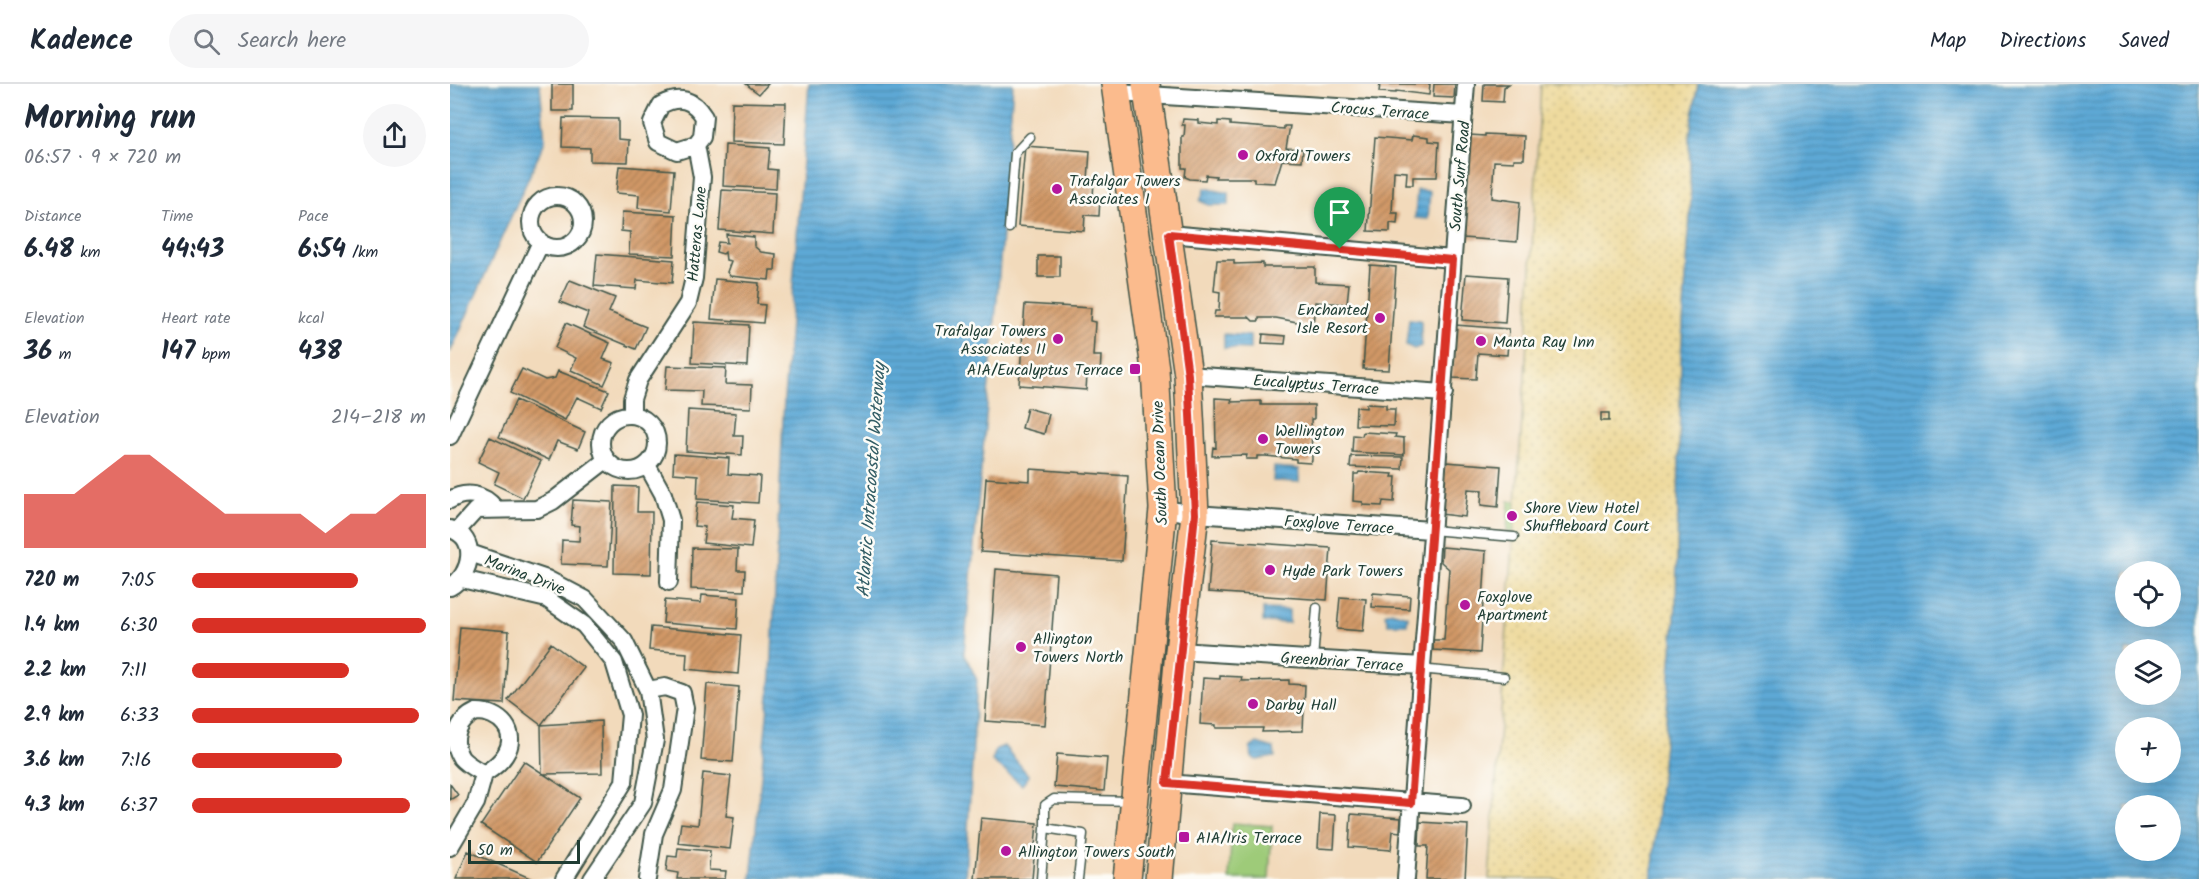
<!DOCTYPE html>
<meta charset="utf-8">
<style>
body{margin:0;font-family:Kalam,sans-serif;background:#f6f6f7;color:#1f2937;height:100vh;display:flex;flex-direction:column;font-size:22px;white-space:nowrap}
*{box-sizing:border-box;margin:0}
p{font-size:20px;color:#747a83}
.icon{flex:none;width:33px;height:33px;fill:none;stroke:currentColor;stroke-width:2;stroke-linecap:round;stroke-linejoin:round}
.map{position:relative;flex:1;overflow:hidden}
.side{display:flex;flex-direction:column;background:#fff;width:450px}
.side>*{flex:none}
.tools{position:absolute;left:1665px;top:477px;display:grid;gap:12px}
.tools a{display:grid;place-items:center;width:66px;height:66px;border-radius:50%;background:#fff;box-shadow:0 6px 24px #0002;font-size:30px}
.scale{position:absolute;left:18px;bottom:15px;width:112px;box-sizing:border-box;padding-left:6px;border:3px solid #1f3d34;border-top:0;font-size:16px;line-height:21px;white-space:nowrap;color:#1f3d34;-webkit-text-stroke:4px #fdfcf7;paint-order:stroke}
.pin{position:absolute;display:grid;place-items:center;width:51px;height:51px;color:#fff;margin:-62px -26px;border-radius:50% 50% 50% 0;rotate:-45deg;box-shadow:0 0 6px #0007}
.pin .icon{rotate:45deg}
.round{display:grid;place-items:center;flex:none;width:63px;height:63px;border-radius:32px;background:#f6f6f7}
.summary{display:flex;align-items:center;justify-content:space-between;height:102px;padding:0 24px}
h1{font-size:33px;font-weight:700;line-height:45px}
.stats{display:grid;grid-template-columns:repeat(3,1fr);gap:9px;height:102px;padding:6px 24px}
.stats div{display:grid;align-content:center}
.stats b{font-size:26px;font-weight:700}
.stats small{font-size:16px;font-weight:400}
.stats p{font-size:16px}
.chart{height:168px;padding:12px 24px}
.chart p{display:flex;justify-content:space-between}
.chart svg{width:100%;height:108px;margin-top:6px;fill:#d93025;opacity:.7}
ul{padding:0 24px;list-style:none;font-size:20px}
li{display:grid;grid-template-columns:96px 72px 1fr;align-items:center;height:45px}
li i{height:15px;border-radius:8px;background:#d93025}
header{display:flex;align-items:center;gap:36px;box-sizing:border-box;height:84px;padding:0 30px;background:#fff;border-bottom:2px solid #e0e1e3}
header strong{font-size:28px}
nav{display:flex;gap:33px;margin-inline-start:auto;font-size:21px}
.search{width:420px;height:54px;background:#f6f6f7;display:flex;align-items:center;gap:15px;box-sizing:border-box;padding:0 21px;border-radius:33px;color:#747a83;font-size:22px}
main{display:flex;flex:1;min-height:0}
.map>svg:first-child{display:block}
.grass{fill:#9ecb79;stroke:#5e8456;stroke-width:1.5}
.sand{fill:url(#sand-dots);stroke:#868c69;stroke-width:1.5}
.water{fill:url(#water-rules);stroke:#3e7385;stroke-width:1.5;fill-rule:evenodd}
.building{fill:url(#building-hatch)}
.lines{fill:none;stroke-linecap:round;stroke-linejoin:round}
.lane-casing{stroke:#3f5548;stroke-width:11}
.street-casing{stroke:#3f5548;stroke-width:20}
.primary-casing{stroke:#3f5548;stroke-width:30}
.lane{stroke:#fff;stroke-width:8}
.street{stroke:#fff;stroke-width:16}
.primary{stroke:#fbbb8d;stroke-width:27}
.route-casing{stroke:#fff;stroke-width:12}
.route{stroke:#d93025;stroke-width:8}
.poi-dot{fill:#b5179e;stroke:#fdfcf7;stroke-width:2}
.labels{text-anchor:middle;stroke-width:5;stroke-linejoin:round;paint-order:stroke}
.street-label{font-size:16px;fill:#1f3d34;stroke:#fdfcf7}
.poi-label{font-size:16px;fill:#1f3d34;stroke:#fdfcf7;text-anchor:start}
.water-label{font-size:18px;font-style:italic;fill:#325d65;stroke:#fdfcf7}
</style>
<header>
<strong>Kadence</strong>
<div class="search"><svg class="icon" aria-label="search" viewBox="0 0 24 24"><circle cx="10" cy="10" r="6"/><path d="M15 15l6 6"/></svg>Search here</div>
<nav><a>Map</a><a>Directions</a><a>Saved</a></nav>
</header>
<main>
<section class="side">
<div class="summary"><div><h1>Morning run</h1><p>06:57 · 9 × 720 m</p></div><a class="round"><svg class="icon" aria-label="share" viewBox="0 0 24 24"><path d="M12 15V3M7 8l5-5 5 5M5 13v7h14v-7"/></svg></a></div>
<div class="stats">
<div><p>Distance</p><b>6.48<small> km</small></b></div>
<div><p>Time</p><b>44:43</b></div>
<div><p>Pace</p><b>6:54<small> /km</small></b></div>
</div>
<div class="stats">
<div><p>Elevation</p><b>36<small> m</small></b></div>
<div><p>Heart rate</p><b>147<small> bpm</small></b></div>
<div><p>kcal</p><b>438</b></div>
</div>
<div class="chart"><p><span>Elevation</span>214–218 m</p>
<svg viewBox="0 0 160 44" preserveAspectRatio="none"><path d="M0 44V22L10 22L20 22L30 14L40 6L50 6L60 14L70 22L80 30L90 30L100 30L110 30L120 38L130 30L140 30L150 22L160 22V44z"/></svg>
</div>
<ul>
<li><b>720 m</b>7:05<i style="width:71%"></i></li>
<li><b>1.4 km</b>6:30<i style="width:100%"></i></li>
<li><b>2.2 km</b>7:11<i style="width:67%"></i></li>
<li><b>2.9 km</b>6:33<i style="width:97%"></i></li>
<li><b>3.6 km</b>7:16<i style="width:64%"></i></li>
<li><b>4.3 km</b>6:37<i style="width:93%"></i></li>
</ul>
</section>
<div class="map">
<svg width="1749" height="795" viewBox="0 0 1749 795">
<defs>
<pattern id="sand-dots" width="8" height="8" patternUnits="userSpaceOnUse" patternTransform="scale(1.5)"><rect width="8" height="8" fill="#eeda9e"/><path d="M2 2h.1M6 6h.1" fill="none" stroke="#ccbc89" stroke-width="1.8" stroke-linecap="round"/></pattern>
<pattern id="water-rules" width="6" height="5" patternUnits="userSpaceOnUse" patternTransform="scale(1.5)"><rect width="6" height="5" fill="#5da9d6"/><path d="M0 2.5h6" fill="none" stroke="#4c8bae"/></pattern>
<pattern id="building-hatch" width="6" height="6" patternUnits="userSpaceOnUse" patternTransform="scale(1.5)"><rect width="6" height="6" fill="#d19866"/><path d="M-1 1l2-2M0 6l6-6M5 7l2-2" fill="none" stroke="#a97d55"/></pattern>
</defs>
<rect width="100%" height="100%" fill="#fdfcf7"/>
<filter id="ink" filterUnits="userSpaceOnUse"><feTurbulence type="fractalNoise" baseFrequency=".0167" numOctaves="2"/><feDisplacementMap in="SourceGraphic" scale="12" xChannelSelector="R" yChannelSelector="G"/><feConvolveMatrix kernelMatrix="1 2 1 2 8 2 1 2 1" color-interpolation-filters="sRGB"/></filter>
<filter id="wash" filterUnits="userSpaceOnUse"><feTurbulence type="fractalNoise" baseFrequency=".008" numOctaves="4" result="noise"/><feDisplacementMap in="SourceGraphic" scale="24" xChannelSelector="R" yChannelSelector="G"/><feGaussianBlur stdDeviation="1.35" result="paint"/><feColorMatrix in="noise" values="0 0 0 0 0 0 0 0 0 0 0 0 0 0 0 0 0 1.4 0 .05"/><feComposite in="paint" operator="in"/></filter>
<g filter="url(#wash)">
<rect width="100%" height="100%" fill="#f2dabb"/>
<!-- grass -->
<path class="grass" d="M1059 417H1066L1064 448H1057Z
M782 739 822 742 819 795H779Z"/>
<!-- sand -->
<path class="sand" d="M1091 0H1248L1239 55 1241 116 1231 273 1226 522 1202 795H1039L1075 294Z"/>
<!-- water -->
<path class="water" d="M0 0H90L95 57 0 269Z
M359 0H563L548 204 514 569 527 596 515 795H301L321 591 334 314Z
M1248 0H1749V795H1202L1226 522 1231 273 1241 116 1239 55ZM1676 488H1720V532H1676ZM1676 566H1720V610H1676ZM1676 644H1720V688H1676ZM1676 722H1720V766H1676Z
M755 104 779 109V121H759L750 117Z
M967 106 980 107 978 135 965 134Z
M959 235 971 236V262L964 265 956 261Z
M774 250 800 252V265L774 264Z
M824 383 849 385V398L823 397Z
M813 525 839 526V539L813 538Z
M941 527 958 532 957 540H938L935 530Z
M807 659 824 664 825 673 807 676 802 674 800 664Z
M554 662 579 692 572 701 542 677 546 665Z"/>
<g id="blocks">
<!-- building -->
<path class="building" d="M102 0H123V27H102Z
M296 0H318L309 10Z
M930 0H980L979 11 946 7V9L929 8Z
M984 0H1005L1004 14 983 13Z
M1034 0H1059L1054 3 1053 18 1033 17Z
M282 18 336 19 334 60 281 58Z
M113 34 168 35V55L179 56 178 78 140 77V64L112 63Z
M733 35 749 36V39L768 41V37L780 38V41L834 45V42H840L836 64 853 65 852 77 832 76 825 99 804 98V94H765L766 92 756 91 755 96 740 95 735 93 736 84H732V53H734L735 41H732Z
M1035 50 1075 52 1074 75H1064V78L1044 77 1042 114 1070 118 1067 158 1013 154 1020 51 1035 52Z
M963 51 979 53V57L989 58 987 93H963V101H956L957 88 944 87 942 129H948L947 140 940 139V148L918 147 925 53 962 56Z
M275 61 320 64 318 85 327 86 326 105 273 102Z
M575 62 640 67 638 96 644 97 643 113 650 114 649 132 635 131 634 147 568 142Z
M169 82 224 86 221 127 188 124 189 111 166 109Z
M272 106 325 109 323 150 269 146Z
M172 128 226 131 224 172 179 170 180 148 171 147Z
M276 150 304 153V162L311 168 326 170 325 186H320L319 196 280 192 277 188 281 177 276 176 275 168 273 170 266 168 268 158 277 159Z
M147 170 224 176 222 199 187 196 186 205 144 202Z
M588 172H610V193H588Z
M767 176H784V180L813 179V183H865V198L899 200 897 220 865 218 863 241 826 234H809V237H803L799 233H764L765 227H769L770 208 764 207Z
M920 181 946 183 939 286 913 285Z
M1016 190 1058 193 1055 239 1012 236Z
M265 195 309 199 307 220 315 221 313 239 261 235Z
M120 196 165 214 159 228 196 243 186 265 133 243 138 229 110 218Z
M575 220 641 224 640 237 645 238 643 272H651L650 292 637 291 636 306 569 301Z
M244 238 299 241 297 282 242 279Z
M116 239 160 259 153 275 164 279 154 301 121 286 126 274 105 264Z
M1005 241 1059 245 1057 271 1028 269 1026 295 1002 294Z
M813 250 836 252 835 260 812 259Z
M217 282 276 284 275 300 302 301 301 324 251 322 252 307 215 306Z
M72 285 95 296 105 294 108 287 159 307 151 324 127 313 115 336 60 309Z
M765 314 782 315 781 318 811 317V321H864V335H861L862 376 860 379 846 378V375L815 372H807V375H796L797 371 762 372 763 363 766 364Z
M66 316 135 348 128 365 107 357 99 376 49 353Z
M916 320 936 321V325H945L944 342 905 341 906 323 916 324Z
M577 324 599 330 594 350 572 344Z
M238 326 286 329 284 352H293L292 371 236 367Z
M1151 329H1159V337H1151Z
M913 348 946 350 945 353 954 354V371L902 368 903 351 912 352Z
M40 353 91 377 73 414 44 400 49 388 28 378Z
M224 370 279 374 278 390 310 392 308 419 247 415 248 391 223 389Z
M901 372 953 373 952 385 900 383Z
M995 378 1051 382 1048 423 1031 421 1032 406 1018 405 1015 433 990 430Z
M580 385 678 392 672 477 531 468 536 394 580 397Z
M909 388 943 390 942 393H946L944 418 933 417 932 422 913 421V418L903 417 904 390H908Z
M165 402 188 403 187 428H202L201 490 164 489Z
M123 416 162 418 158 482 111 480 112 456 129 457 130 442 121 441Z
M247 418 284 421 282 434 304 436 301 464 253 459 255 443 244 442Z
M762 456 881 464 877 516 758 508Z
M992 463 1036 467 1030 569 983 566V556H994L999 485 991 478Z
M242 464 288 465 287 486H295L294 507 241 505Z
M546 485 606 490 595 641 535 637Z
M923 509 960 512 959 525 922 523Z
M252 511 289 514 287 545 213 539 215 516 251 519Z
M890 513 916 515 913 547 887 545Z
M10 543 59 547 54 620 4 617Z
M201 543 291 551 288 590 236 585 237 569 199 566Z
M101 559 134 584 91 641 58 616Z
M770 592 792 593 791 597 839 596V600L855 601 853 647 812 648 813 644H766V641L750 640 753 594 770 595Z
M257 600 289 603 283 678 251 676Z
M151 637 152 689 92 690 91 641Z
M607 670 657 674 654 707 604 703Z
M74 677 130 714 87 778 31 741Z
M253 689 281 692 276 732 284 733 280 765 228 759 231 739 248 741Z
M0 700 8 711 0 716Z
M870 730 886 731 884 765 868 764Z
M901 730 951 734 950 748 943 747 941 766 899 763Z
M531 734 587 739 582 795H525Z
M970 738 1018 741 1015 795H976L978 762H969Z
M228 764 260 767 259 786 276 787 275 795H227L228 789 216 787 218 772 227 773Z
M18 767 82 795H6Z"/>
</g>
</g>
<g filter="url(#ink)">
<use href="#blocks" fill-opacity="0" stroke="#3f5548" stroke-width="1.5"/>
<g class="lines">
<!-- lane casing -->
<g class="lane-casing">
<path id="lane" d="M559 144 565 69 580 53
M981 446 1064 453
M863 576 867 524
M972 582 980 586 1054 593
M591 795 595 744
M628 795 633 750 595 744V721L604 715 680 717"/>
</g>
<!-- street casing -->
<g class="street-casing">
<path id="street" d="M667 9 1014 31
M81 138a26 26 0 1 1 52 0a26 26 0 1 1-52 0Z
M719 150 1002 175
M738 291 994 309
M151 359a28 28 0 1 1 56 0a28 28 0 1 1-56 0Z
M182 331V315L188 296 238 219 244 194 252 93 246 61 252 53 254 33C243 15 229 11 211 21L202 39 208 58 227 67 246 61
M0 352 91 158
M197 381 213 410 221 436 219 498
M0 416C16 406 34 410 45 424
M713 425 745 430 981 446
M0 445C29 453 22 491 0 503
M7 447 26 426 87 425 103 417 156 376
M20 469 97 495 135 515 174 557 198 606 205 656 193 719 142 795
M12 495 97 515 134 541 164 578 180 631 174 698 114 795
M729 567 972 582
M26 628C49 627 70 648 55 671 50 679 42 685 34 690 26 685 17 681 11 674 0 656 8 636 26 628Z
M717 699 1012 722
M0 763 26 719 34 690
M197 795 204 750 223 706 235 624 232 609 215 603 198 606
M956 795 1016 0"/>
</g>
<!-- primary casing -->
<g class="primary-casing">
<path id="primary" d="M665 0 705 285 713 425 677 795
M696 0 738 291 745 430 729 567 709 795"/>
</g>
<!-- lane -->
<use href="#lane" class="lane"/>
<!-- street -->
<use href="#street" class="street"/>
<!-- primary -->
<use href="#primary" class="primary"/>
</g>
</g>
<g class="lines" filter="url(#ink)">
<!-- route casing -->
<g class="route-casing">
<path id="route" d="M719 150 1002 176 961 719 717 699 745 430 738 291Z"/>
</g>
<!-- route -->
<use href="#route" class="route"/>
</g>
<!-- markers -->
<g class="poi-dot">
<circle cx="793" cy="71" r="6"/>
<circle cx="607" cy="105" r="6"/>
<circle cx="930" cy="234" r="6"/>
<circle cx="608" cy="255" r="6"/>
<circle cx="1031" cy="257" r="6"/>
<rect x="679" y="279" width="12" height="12" rx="3"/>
<circle cx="813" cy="355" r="6"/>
<circle cx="1062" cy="432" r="6"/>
<circle cx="820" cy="486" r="6"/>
<circle cx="1015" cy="521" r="6"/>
<circle cx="571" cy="563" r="6"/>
<circle cx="803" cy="620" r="6"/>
<rect x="728" y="747" width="12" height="12" rx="3"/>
<circle cx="556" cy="767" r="6"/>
</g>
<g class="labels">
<!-- street labels -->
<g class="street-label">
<text transform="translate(930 26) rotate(4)" y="6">Crocus Terrace</text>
<text transform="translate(1009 92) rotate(-85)" y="6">South Surf Road</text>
<text transform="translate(246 150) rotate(-85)" y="6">Hatteras Lane</text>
<text transform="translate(866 300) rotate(4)" y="6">Eucalyptus Terrace</text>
<text transform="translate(709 379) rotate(-92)" y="6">South Ocean Drive</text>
<text transform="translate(889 440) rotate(4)" y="6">Foxglove Terrace</text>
<text transform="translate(75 490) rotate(21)" y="6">Marina Drive</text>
<text transform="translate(892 577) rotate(4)" y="6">Greenbriar Terrace</text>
</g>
<!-- poi labels -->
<g class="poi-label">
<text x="805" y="77">Oxford Towers</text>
<text x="619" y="102">Trafalgar Towers<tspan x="619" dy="18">Associates I</tspan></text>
<text x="918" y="231" text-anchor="end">Enchanted<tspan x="918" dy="18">Isle Resort</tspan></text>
<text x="596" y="252" text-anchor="end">Trafalgar Towers<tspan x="596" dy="18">Associates II</tspan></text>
<text x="1043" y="263">Manta Ray Inn</text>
<text x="673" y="291" text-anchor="end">A1A/Eucalyptus Terrace</text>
<text x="825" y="352">Wellington<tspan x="825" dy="18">Towers</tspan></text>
<text x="1074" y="429">Shore View Hotel<tspan x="1074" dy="18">Shuffleboard Court</tspan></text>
<text x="832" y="492">Hyde Park Towers</text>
<text x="1027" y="518">Foxglove<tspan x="1027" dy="18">Apartment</tspan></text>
<text x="583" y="560">Allington<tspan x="583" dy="18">Towers North</tspan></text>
<text x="815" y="626">Darby Hall</text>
<text x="746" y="759">A1A/Iris Terrace</text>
<text x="568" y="773">Allington Towers South</text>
</g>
<!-- water labels -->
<g class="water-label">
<text transform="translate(421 396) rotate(-86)" y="6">Atlantic Intracoastal Waterway</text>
</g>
</g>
</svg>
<div class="tools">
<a><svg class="icon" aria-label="locate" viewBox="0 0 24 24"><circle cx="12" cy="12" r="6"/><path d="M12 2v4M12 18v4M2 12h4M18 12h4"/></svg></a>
<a><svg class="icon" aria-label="layers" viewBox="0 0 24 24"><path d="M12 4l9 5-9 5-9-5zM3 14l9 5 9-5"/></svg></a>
<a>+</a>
<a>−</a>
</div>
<div class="scale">50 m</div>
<div class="pin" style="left:890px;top:165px;background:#1e9e55"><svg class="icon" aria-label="arrive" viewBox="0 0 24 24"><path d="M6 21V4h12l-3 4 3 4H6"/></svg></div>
</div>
</main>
